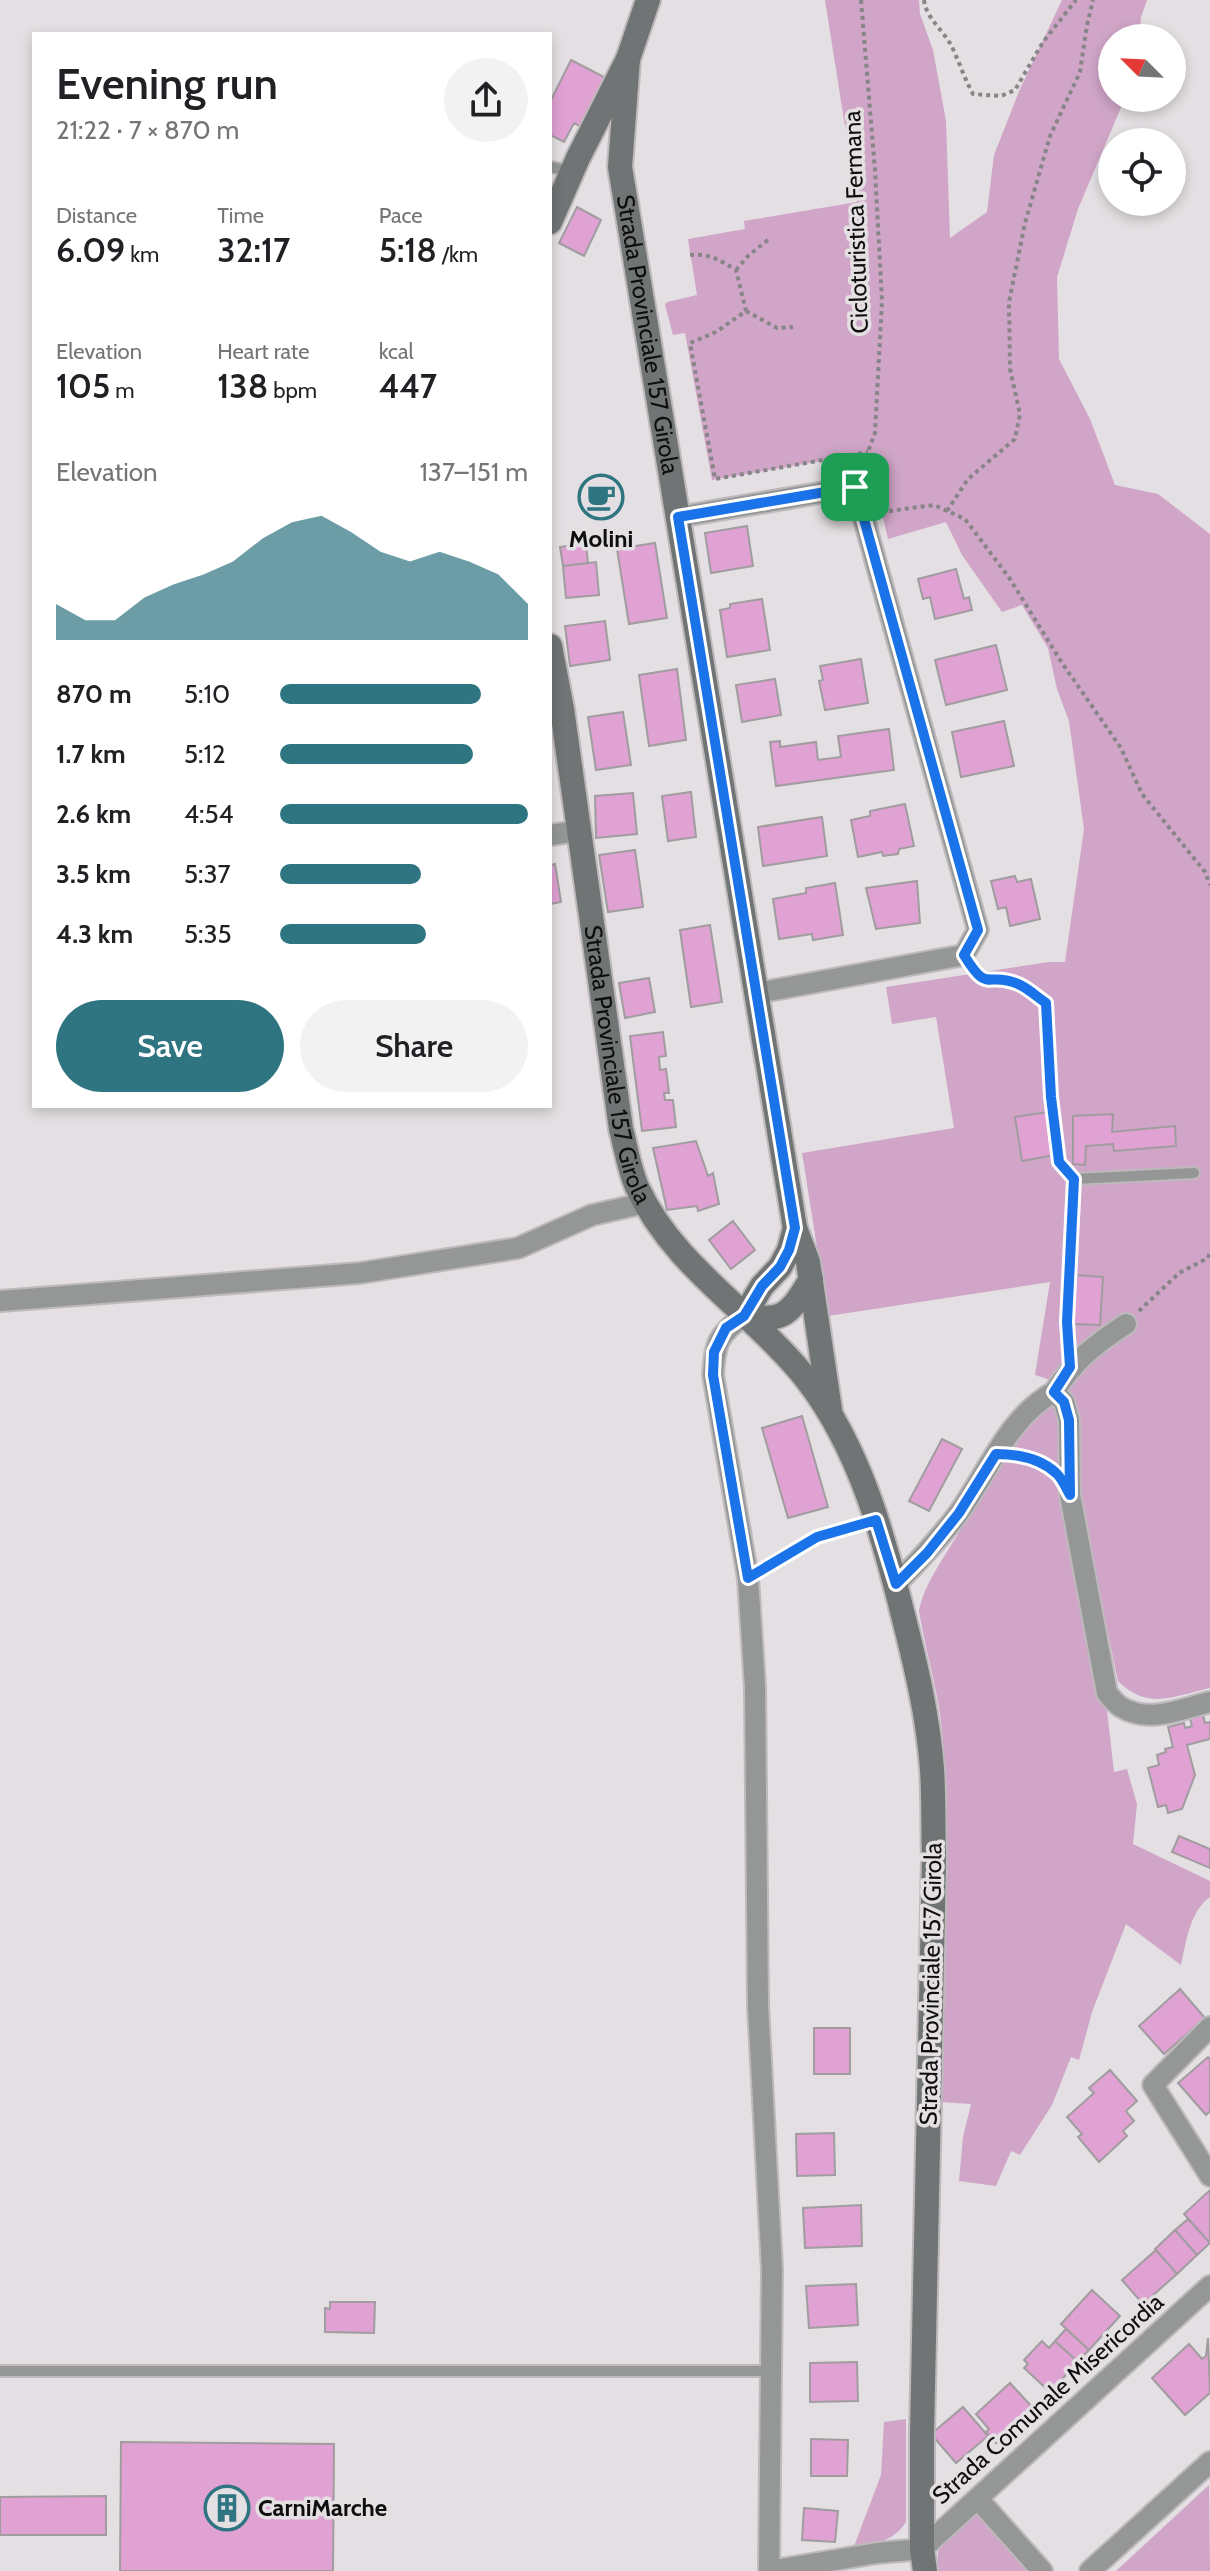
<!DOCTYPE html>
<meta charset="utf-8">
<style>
body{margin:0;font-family:Cabin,sans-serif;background:#f2f2f2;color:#202124;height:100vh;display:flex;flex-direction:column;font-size:30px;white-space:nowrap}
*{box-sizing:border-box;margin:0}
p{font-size:26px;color:#757577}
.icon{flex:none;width:44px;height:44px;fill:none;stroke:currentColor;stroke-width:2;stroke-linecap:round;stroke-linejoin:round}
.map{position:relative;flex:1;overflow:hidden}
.drawer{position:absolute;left:32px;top:32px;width:520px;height:1076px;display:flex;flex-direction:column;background:#fff;border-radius:0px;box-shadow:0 4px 12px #0003}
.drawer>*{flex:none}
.needle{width:52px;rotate:294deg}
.controls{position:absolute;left:1098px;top:24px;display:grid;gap:16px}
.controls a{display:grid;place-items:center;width:88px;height:88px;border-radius:50%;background:#fff;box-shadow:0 4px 12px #0003;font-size:40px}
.pin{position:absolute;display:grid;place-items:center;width:68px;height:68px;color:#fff;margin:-34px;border-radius:16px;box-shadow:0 4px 12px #0006}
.round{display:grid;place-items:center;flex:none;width:84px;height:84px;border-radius:42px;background:#f2f2f2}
.head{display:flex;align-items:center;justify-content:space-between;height:136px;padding:0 24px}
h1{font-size:44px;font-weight:600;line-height:60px}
.stats{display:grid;grid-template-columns:repeat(3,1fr);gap:12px;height:136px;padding:8px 24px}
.stats div{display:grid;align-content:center}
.stats b{font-size:34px;font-weight:600}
.stats small{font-size:22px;font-weight:400}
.stats p{font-size:22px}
.chart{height:224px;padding:16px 24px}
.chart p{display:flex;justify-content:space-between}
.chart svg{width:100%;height:144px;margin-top:8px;fill:#2e7581;opacity:.7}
.cta{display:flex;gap:16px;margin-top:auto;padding:16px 24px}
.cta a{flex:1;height:92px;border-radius:48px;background:#2e7581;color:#fff;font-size:32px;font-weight:600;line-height:92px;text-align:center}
.cta a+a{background:#f2f2f2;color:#202124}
ul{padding:0 24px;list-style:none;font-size:26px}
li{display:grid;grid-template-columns:128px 96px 1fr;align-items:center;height:60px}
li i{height:20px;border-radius:10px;background:#2e7581}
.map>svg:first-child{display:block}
.green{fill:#d0a5c7}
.building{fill:#e0a1d3;stroke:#a09c9f;stroke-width:2}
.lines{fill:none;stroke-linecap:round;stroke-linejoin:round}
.lane-casing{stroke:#bdb9bc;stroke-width:14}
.street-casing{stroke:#bdb9bc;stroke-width:24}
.secondary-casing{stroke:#bdb9bc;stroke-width:28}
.path{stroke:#878587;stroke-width:4;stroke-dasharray:4 4;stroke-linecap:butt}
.lane{stroke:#959797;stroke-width:10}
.street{stroke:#959797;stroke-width:20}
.secondary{stroke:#707474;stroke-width:24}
.route-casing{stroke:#fff;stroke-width:16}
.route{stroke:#1a73e8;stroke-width:10}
.labels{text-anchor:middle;stroke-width:7;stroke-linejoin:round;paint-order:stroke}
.street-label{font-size:24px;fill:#0f0e0f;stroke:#e3dfe2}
.poi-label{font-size:24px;font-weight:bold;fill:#0f0e0f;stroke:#e3dfe2}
</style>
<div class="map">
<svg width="1210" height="2571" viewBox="0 0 1210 2571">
<rect width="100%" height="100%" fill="#e3dfe2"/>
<!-- green -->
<path class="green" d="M825 0H919L920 14 933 50 946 121 950 238 987 212 994 155 1020 89 1062 0H1147L1141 17 1139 38H1112V98H1125L1078 209 1057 277 1059 359 1090 419 1115 485 1158 494 1210 534V1688C1174 1696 1148 1711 1118 1681L1076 1482 1071 1401 1067 1391 1071 1387 1035 1375 1050 1282 828 1316 802 1153 954 1128 936 1017 892 1024 886 987 1049 962H1065L1084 829 1069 721 1057 689 1048 648 1022 605 1002 612 962 555 946 522 888 539 868 453 712 480 685 333 673 335 665 305 667 302 697 295 688 239 745 229 744 221 857 202Z
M1050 1403 1057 1404 1105 1693 1114 1772 1127 1769 1137 1804 1133 1844 1210 1881V1897C1190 1911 1186 1942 1181 1965L1126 1924 1092 2012 1079 2060 1071 2057 1052 2105 1020 2155 1011 2151 996 2186 959 2181 963 2137 971 2104 939 2102C943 1983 950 1862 943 1743 941 1698 926 1655 919 1611 924 1584 944 1558 958 1534 985 1488 1010 1439 1050 1403Z
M906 2419V2522C895 2540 873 2546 853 2549L881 2475 884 2422Z
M1209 2485 1210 2571H1116Z
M973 2507 1030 2571H938C935 2534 949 2530 973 2507Z"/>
<!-- building -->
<path class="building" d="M571 60 608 79 583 128 574 123 564 142 550 135V102Z
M577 207 601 220 584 256 559 243Z
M747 526 753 566 711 573 705 533Z
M586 543 588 563 563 566 560 547Z
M655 543 667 618 629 624 617 549Z
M596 562 599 595 566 598 563 566Z
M956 569 964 599 969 597 972 610 935 619 930 597 923 599 918 579Z
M762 599 770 650 727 657 720 610 730 608V604Z
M605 621 610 660 570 666 565 626Z
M996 645 1007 690 946 705 935 660Z
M861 659 868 703 825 710 819 681 823 680 820 666Z
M677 669 686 740 649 746 639 675Z
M775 679 781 715 742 722 736 685Z
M623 712 631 765 596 770 588 717Z
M1004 721 1014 766 961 777 952 732Z
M889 729 894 770 776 786 770 742 780 741V747L816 742 818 760 841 757 838 736Z
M691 792 696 837 668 841 662 796Z
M633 793 637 834 596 838 595 796Z
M905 804 914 846 899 849 898 854 883 856 882 852 858 857 851 820 870 816V811Z
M822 817 827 856 763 866 758 827Z
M635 850 643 907 608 912 599 855Z
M555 864 561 902 550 904V865Z
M1015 876 1017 882 1031 879 1040 919 1010 926 1006 907 998 909 991 881Z
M917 881 920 923 876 929 866 888Z
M835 883 843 935 813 940 812 934 779 939 773 899 806 893V888Z
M710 925 722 1002 691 1007 680 930Z
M649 978 655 1012 625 1018 619 983Z
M663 1032 666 1056 659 1057 660 1070 666 1069 669 1093H664L665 1100H673L676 1127 642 1131 630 1036Z
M1049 1112 1055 1155 1022 1161 1015 1117Z
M1113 1114 1112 1132 1175 1126 1176 1146 1114 1151 1113 1144 1086 1146 1085 1165 1073 1164V1116Z
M696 1141 708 1176 713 1173 719 1204 698 1211 697 1206 667 1210 653 1148Z
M733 1221 755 1250 731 1269 709 1240Z
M1075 1275 1103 1277 1100 1325 1072 1324Z
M802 1416 828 1507 788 1518 762 1428Z
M942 1439 962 1449 929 1511 909 1501Z
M1203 1715 1205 1723 1210 1722V1739L1187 1745 1195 1775 1182 1809 1168 1813 1166 1805 1158 1807 1148 1768 1159 1765 1157 1755 1166 1752 1165 1749 1173 1747 1168 1727 1184 1723 1185 1728 1192 1726 1190 1718Z
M1179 1836 1210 1849V1868L1172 1852Z
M1180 1989 1205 2018 1164 2054 1139 2026Z
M814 2028H850V2074H814Z
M1208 2057 1210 2059V2111L1206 2115 1178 2083Z
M1110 2070 1137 2101 1126 2111 1134 2121 1123 2131 1127 2136 1099 2162 1078 2137 1082 2134 1067 2117 1094 2093 1089 2088Z
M834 2133 835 2175 797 2176 796 2134Z
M1210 2190V2243L1184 2214Z
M861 2205 862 2246 805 2248 803 2208Z
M1188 2219 1210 2243 1197 2255 1175 2230Z
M1175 2230 1197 2255 1177 2274 1155 2249Z
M1156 2250 1177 2274 1143 2304 1122 2280Z
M856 2284 858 2325 809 2328 806 2286Z
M1092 2290 1120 2316 1089 2350 1061 2324Z
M330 2302H375L374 2333 325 2332V2308L330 2309Z
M1066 2329 1089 2350 1078 2362 1055 2341Z
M1208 2338 1210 2393 1185 2415 1152 2378 1189 2344 1202 2359 1206 2356Z
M1042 2341 1049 2348 1055 2341 1078 2362 1050 2392 1024 2368 1028 2364 1024 2360Z
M857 2362 858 2401 810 2402V2363Z
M1010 2383 1034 2409 996 2443 986 2432 989 2429 976 2414Z
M963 2407 988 2436 956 2463 931 2434Z
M811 2439 848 2440 847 2476H811Z
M121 2442 334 2444 333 2571H120Z
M106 2496V2535H0V2497Z
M804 2508 838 2511 835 2542 802 2540Z"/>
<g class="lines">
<!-- lane casing -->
<g class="lane-casing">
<path id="lane" d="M550 167 571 171
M1070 1367 1067 1322 1074 1179 1194 1173
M0 2371H771"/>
</g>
<!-- street casing -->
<g class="street-casing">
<path id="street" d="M678 517 855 487 978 930 964 955 757 993
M550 835 579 831
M0 1301 360 1273 518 1248 592 1215 645 1203
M744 1316C718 1334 715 1343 713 1375L748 1578 755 1687 758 2005 772 2270 769 2571
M1054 1392C1075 1360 1094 1345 1126 1324
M896 1584C918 1562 939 1539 958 1514 988 1473 1008 1417 1054 1392L1064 1402 1069 1420 1070 1495 1107 1693C1111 1698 1116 1704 1121 1707 1148 1724 1182 1709 1210 1702
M1210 2027 1153 2085 1210 2176
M978 2499 1042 2571
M769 2571 877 2553 922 2549 1210 2286
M1090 2571 1210 2462"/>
</g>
<!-- secondary casing -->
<g class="secondary-casing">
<g id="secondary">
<path id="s1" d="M628 59 620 167 795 1228 808 1262 830 1410"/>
<path d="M550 222 578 158 628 59 648 0"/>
<path id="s2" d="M550 646 562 709 621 1129C626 1148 629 1169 637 1187 674 1268 755 1313 808 1381 859 1448 883 1534 903 1615 916 1666 928 1716 932 1769 934 1799 933 1830 934 1860L922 2434V2549L925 2571"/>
<path d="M744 1316 762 1286 780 1267 789 1250 795 1228"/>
<path d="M744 1316C785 1323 791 1312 811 1279"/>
</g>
</g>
<!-- path -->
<path class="path" d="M861 0 875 170 882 301 875 433 861 470
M924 0C926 18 943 30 951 45 959 61 964 78 973 94L1001 96 1015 90 1043 42 1076 0
M690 255C708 253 720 260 736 270L746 311 716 332 690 343 715 479 868 452
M736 270 748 256 769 239
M746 311 777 328 793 327
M947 511 968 479 1015 439 1020 414 1010 369 1009 302 1025 223 1050 136 1080 72 1087 25 1093 0
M881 512 934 505 965 519 1010 579 1062 663 1121 748 1142 794 1205 872 1210 885
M973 971C982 986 1003 978 1017 984 1028 987 1037 996 1046 1003L1051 1097 1059 1162 1065 1168
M1139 1311 1179 1273 1208 1258 1210 1252
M1018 1454 1050 1469
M765 1568 817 1537 854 1526"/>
<!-- lane -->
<use href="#lane" class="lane"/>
<!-- street -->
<use href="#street" class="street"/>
<!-- secondary -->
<use href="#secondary" class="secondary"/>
</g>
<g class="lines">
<!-- route casing -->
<g class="route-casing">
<path id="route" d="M855 487 978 930 964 955C989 996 986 970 1018 984 1028 988 1037 997 1046 1003L1051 1097 1059 1162 1074 1179 1067 1322 1070 1367 1054 1392 1064 1402 1069 1420 1070 1495C1066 1488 1062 1478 1056 1473 1040 1458 1016 1454 996 1454L959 1513 927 1553 896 1584 876 1520 817 1537 748 1578 713 1375 714 1352 726 1328 744 1316 762 1286 780 1267 789 1250 795 1228 678 517Z"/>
</g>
<!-- route -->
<use href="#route" class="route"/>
</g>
<!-- icons -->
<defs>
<g id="cafe-ring" transform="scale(2.3)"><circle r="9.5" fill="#e3dfe2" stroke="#2e7581" stroke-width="1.5"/><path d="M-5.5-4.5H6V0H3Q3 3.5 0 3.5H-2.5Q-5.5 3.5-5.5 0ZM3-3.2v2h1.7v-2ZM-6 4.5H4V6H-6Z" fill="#2e7581"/></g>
<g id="building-ring" transform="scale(2.3)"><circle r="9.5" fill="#e3dfe2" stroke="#2e7581" stroke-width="1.5"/><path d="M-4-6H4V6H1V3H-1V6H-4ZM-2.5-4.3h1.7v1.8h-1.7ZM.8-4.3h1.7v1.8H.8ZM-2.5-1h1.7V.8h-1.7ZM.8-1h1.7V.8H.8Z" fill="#2e7581"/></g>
</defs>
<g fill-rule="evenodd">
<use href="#cafe-ring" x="601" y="497"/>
<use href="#building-ring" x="227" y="2508"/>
</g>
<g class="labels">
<!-- street labels -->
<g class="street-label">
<text transform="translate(856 222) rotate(-92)" y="8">Cicloturistica Fermana</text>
<text dy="8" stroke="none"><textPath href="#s1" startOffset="278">Strada Provinciale 157 Girola</textPath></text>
<text dy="8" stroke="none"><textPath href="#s2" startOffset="424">Strada Provinciale 157 Girola</textPath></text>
<text transform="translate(931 1984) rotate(-89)" y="8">Strada Provinciale 157 Girola</text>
<text transform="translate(1048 2399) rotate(-42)" y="8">Strada Comunale Misericordia</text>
</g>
<!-- poi labels -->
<g class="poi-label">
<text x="601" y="547">Molini</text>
<text x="258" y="2516" text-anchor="start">CarniMarche</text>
</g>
</g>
</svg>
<div class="controls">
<a><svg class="needle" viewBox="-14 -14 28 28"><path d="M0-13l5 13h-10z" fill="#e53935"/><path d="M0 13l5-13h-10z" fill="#757577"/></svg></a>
<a><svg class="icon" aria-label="locate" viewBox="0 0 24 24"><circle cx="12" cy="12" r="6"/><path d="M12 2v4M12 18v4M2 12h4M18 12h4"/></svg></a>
</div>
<div class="pin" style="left:855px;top:487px;background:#1e9e55"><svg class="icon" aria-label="arrive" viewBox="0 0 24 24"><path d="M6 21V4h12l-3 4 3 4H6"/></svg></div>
<section class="drawer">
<div class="head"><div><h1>Evening run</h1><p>21:22 · 7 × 870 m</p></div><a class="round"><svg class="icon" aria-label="share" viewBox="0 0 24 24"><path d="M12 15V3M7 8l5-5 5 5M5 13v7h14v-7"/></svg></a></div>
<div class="stats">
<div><p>Distance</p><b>6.09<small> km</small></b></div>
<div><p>Time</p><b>32:17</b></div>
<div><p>Pace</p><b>5:18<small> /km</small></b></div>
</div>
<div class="stats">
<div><p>Elevation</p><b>105<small> m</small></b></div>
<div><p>Heart rate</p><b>138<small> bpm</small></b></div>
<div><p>kcal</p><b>447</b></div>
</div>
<div class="chart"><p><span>Elevation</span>137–151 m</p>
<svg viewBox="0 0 160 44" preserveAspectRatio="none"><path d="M0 44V33L10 38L20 38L30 31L40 27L50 24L60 20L70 13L80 8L90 6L100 11L110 17L120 20L130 17L140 20L150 24L160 33V44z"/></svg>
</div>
<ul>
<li><b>870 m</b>5:10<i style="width:81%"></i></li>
<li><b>1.7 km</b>5:12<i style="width:78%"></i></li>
<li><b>2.6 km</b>4:54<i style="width:100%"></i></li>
<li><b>3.5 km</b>5:37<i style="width:57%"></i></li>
<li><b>4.3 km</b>5:35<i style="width:59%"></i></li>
</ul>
<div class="cta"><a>Save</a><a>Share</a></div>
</section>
</div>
